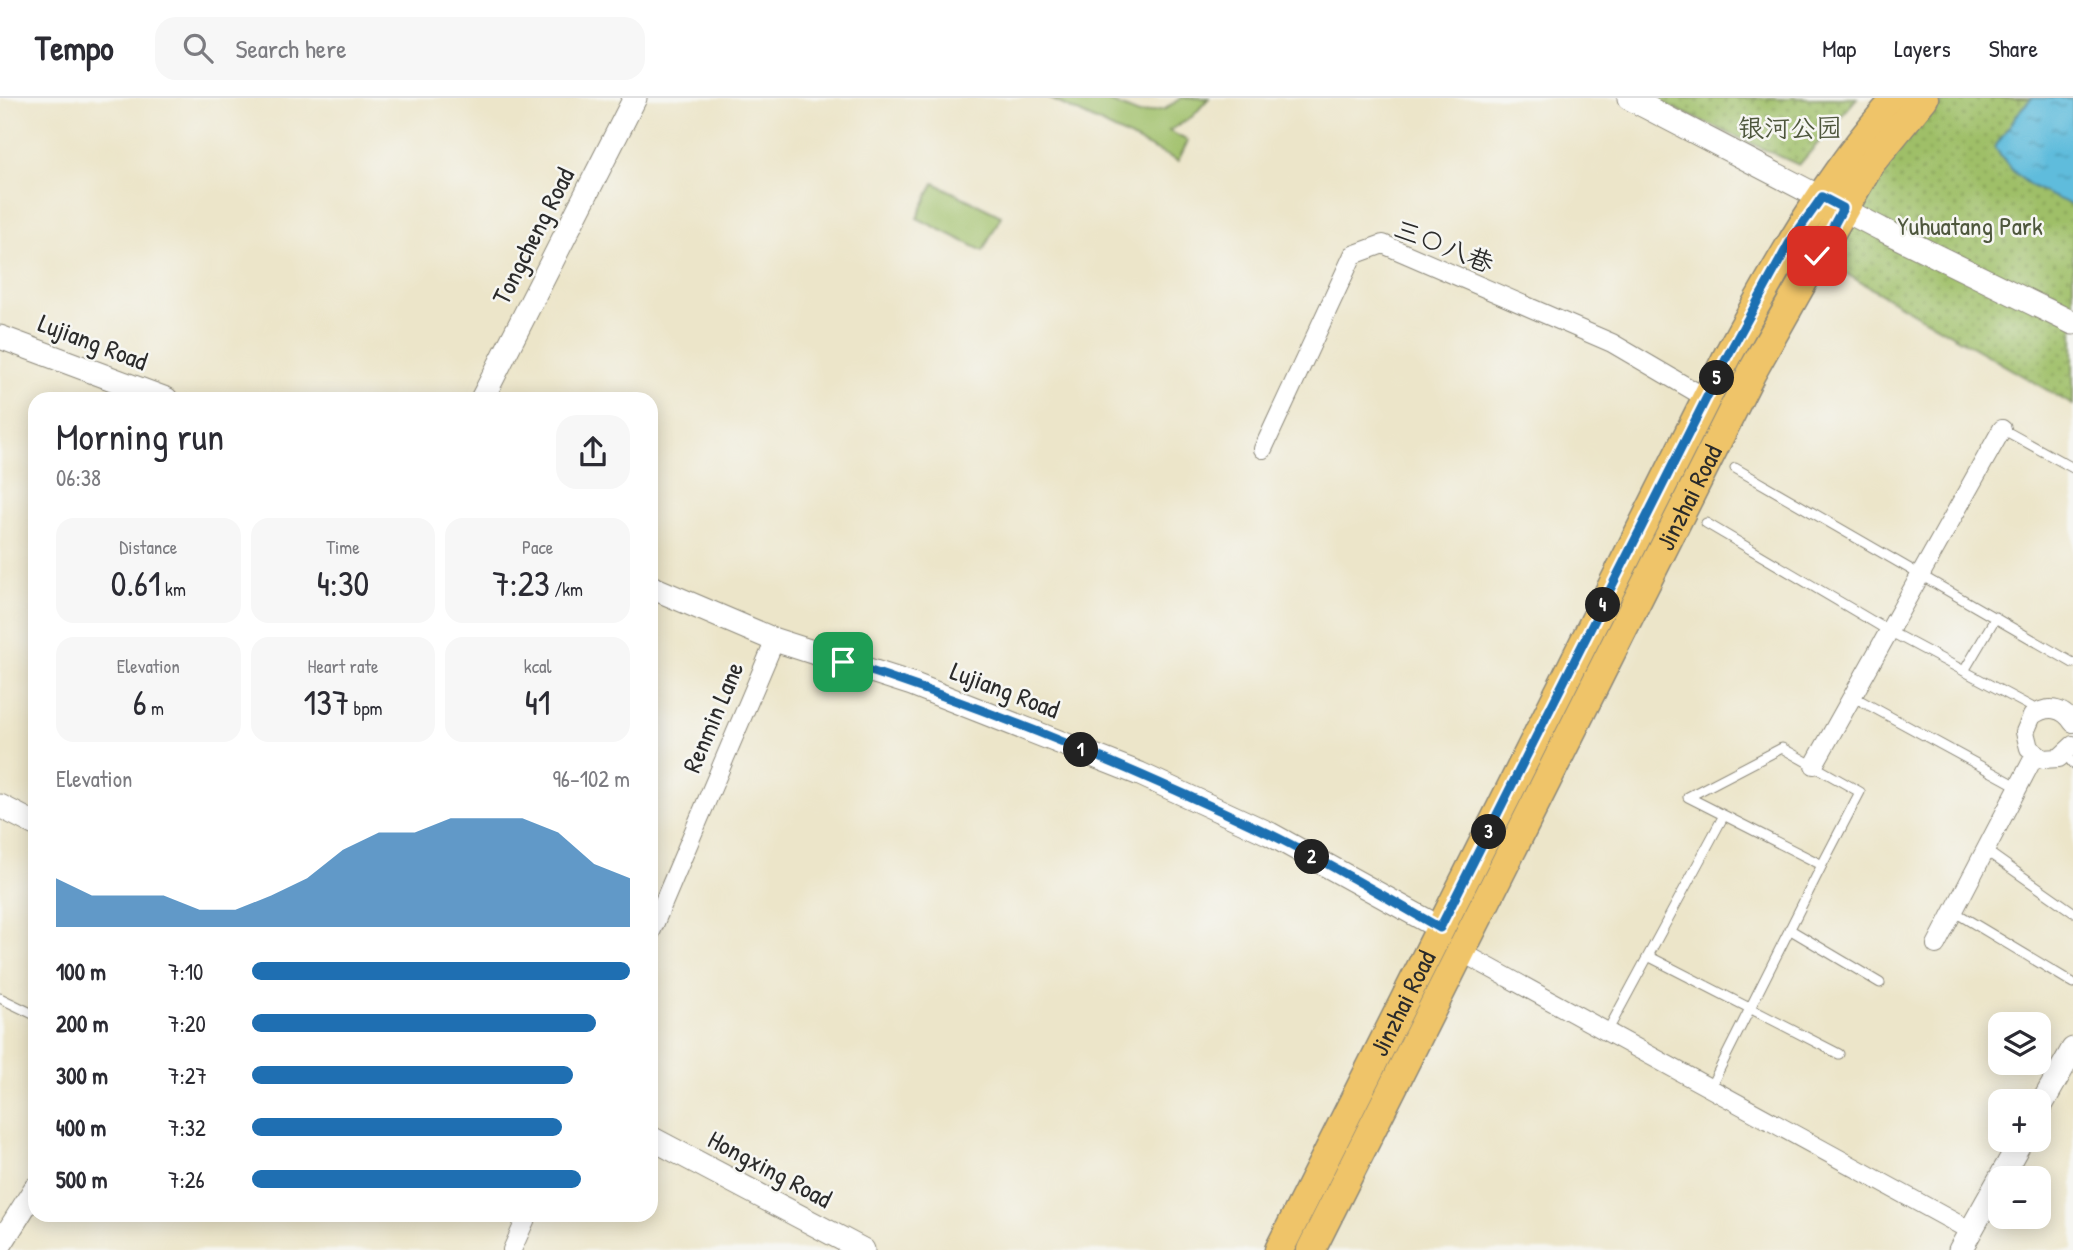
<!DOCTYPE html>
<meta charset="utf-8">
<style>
body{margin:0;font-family:"Patrick Hand","LXGW WenKai TC",sans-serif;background:#f7f7f7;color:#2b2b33;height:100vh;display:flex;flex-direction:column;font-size:26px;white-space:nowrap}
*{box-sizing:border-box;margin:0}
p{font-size:23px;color:#7c7c81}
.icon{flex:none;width:38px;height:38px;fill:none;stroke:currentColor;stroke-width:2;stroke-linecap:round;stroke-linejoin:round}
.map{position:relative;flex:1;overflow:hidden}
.sheet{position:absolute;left:28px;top:294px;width:630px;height:830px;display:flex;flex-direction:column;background:#fff;border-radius:21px;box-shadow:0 4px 18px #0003}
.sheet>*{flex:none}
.buttons{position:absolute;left:1988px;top:914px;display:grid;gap:14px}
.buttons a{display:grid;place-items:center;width:63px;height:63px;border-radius:14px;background:#fff;box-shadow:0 4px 18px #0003;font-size:35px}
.pin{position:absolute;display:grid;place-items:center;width:60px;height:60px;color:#fff;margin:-30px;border-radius:14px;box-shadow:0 4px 10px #0006}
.km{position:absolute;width:35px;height:35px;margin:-18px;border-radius:50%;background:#222;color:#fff;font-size:19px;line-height:35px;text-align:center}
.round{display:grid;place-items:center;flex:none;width:74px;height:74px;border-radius:21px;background:#f7f7f7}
.head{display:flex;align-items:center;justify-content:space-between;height:119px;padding:0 28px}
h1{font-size:38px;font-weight:600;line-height:52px}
.figures{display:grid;grid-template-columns:repeat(3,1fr);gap:10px;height:119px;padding:7px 28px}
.figures div{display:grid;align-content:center;border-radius:18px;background:#f7f7f7;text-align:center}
.figures b{font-size:35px;font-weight:600}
.figures small{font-size:19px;font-weight:400}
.figures p{font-size:19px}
.chart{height:196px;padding:14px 28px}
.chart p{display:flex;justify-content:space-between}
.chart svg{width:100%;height:126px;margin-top:7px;fill:#1f6fb2;opacity:.7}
ul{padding:0 28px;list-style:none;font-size:23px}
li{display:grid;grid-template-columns:112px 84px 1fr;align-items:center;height:52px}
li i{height:18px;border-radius:9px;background:#1f6fb2}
header{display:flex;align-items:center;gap:42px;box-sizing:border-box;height:98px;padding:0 35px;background:#fff;border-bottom:2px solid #e1e1e2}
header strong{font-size:33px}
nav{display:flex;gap:38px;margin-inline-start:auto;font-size:24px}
.search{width:490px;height:63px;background:#f7f7f7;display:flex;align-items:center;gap:18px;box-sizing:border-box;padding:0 24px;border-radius:21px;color:#7c7c81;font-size:26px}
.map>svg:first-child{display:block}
.park{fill:url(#park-dots);stroke:#65754a;stroke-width:2}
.pitch{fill:#9fbf68;stroke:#65754a;stroke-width:2}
.water{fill:url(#water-ripples);stroke:#447484;stroke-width:2}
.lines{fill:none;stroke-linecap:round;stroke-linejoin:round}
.service-casing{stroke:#8c887a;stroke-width:11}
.minor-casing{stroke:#8c887a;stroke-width:20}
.tertiary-casing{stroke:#8c887a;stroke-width:25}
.primary-casing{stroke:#8c887a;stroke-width:31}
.service{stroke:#fff;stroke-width:9}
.minor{stroke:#fff;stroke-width:18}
.tertiary{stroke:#fff;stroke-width:23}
.primary{stroke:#efc469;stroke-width:28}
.route-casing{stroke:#fff;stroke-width:14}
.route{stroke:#1f6fb2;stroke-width:9}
.labels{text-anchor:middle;stroke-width:5;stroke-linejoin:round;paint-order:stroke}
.park-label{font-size:26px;fill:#4e573d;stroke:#f6f6f2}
.street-label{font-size:26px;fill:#2b2b2b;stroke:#f6f6f2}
</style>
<header>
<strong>Tempo</strong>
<div class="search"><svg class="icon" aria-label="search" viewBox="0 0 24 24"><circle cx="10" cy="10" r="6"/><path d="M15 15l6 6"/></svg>Search here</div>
<nav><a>Map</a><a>Layers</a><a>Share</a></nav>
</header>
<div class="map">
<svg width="2073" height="1152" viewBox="0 0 2073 1152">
<defs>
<pattern id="park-dots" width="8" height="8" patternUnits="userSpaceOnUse" patternTransform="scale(1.75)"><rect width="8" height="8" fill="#9fbf68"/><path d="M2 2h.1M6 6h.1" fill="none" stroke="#829b56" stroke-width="1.8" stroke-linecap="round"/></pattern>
<pattern id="water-ripples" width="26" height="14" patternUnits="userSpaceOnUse" patternTransform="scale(1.75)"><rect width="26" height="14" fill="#5ebcdc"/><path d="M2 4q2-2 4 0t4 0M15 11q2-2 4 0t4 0" fill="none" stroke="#4e99b3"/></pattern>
</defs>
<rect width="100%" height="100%" fill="#f6f6f2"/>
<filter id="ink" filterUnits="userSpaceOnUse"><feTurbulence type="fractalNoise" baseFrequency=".0143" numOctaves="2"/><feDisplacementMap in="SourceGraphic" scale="14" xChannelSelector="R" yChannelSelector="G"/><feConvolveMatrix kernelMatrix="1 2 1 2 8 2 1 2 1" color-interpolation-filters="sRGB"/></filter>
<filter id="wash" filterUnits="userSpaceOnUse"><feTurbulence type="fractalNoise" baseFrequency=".00686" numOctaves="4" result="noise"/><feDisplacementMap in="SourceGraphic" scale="28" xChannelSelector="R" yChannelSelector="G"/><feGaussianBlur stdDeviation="1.57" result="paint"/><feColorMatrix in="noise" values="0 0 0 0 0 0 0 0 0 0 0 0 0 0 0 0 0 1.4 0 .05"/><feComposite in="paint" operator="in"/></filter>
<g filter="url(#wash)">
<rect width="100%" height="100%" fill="#ece5c9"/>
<!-- park -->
<path class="park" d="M1651 0H1857L1799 67Z
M1947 0H2073V307L1831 167 1892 56Z"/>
<!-- pitch -->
<path class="pitch" d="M1049 0H1100L1139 16 1165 11 1181 0H1209L1193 18 1169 33 1188 43 1178 63Z
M934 85 1001 118 983 153 917 120Z"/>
<!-- water -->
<path class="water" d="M2032 0H2073V107C2039 94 2013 82 1995 49L2022 10Z"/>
</g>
<g filter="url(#ink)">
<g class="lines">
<!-- service casing -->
<g class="service-casing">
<path id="service" d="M2002 331 2073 370
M1735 370 2073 565
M1706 425 1889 533 2039 613
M1964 573 1996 519
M1852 598 2019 689
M1782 650 1860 694 1822 767 1688 699Z
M2066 656 2073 666
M1985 752 2073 814
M1953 813 2073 885
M1789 831 1880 885
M1648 858 1839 956
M0 900 35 917
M1607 934 1723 719
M1710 990 1822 767"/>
</g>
<!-- minor casing -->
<g class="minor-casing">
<path id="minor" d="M1263 351 1353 157 1383 146 1612 245 1706 300
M2073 625C2063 609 2047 607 2032 618L2025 634 2029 650 2043 661 2059 660 2073 647
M1814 667 2002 331
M651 834 775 542
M1936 847 2035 657
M1474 861 1969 1132
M512 1152 528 1116"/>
</g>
<!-- tertiary casing -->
<g class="tertiary-casing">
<path id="tertiary" d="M1629 0 1881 131 2073 225
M0 239 166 301
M482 301 635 0
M651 489 775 542 912 586 1140 676 1270 736 1440 830
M0 708 35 726
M2039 1011 2073 951
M651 1040 863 1152
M0 1147 35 1091
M1960 1152 2022 1041"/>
</g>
<!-- primary casing -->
<g class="primary-casing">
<g id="primary">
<path id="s1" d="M1279 1152 1728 257C1777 167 1827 77 1897 0"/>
<path id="s2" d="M1311 1152 1752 274 1869 67 1924 0"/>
</g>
</g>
<!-- service -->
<use href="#service" class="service"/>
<!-- minor -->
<use href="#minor" class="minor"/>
<!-- tertiary -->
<use href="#tertiary" class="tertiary"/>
<!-- primary -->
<use href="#primary" class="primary"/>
</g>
</g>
<g class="lines" filter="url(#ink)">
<!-- route casing -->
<g class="route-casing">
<path id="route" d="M843 564C988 610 1130 669 1268 735 1326 763 1383 798 1440 830L1728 257 1790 144 1822 99 1843 110 1817 158"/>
</g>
<!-- route -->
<use href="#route" class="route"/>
</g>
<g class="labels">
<!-- park labels -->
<g class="park-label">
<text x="1790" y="39">银河公园</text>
<text x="1970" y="137">Yuhuatang Park</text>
</g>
<!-- street labels -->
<g class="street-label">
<text transform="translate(533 138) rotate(-63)" y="9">Tongcheng Road</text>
<text transform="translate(1444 148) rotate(21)" y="9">三〇八巷</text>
<text transform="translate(93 244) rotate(21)" y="9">Lujiang Road</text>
<text dy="9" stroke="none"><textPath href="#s2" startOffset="842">Jinzhai Road</textPath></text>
<text transform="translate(1005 592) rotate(21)" y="9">Lujiang Road</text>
<text transform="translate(713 619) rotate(-67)" y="9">Renmin Lane</text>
<text dy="9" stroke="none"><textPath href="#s1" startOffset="276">Jinzhai Road</textPath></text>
<text transform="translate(770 1071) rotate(28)" y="9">Hongxing Road</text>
</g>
</g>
</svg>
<div class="buttons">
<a><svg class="icon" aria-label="layers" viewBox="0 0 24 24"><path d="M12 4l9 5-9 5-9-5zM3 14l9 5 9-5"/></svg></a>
<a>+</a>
<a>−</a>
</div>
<div class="pin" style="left:843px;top:564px;background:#1e9e55"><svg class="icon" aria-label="arrive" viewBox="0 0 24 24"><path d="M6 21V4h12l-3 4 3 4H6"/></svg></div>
<div class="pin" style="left:1817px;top:158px;background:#d93025"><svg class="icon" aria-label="check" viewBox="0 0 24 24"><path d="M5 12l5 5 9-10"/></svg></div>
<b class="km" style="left:1081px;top:652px">1</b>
<b class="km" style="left:1312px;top:759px">2</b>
<b class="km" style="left:1489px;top:734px">3</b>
<b class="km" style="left:1603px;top:507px">4</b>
<b class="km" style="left:1717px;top:280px">5</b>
<section class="sheet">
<div class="head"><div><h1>Morning run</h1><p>06:38</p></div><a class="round"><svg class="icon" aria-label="share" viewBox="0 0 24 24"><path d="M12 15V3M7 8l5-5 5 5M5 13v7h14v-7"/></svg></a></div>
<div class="figures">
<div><p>Distance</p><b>0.61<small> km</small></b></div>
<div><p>Time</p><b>4:30</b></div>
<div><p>Pace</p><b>7:23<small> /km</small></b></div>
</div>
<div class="figures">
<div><p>Elevation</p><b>6<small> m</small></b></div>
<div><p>Heart rate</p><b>137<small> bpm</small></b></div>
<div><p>kcal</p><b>41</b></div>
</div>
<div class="chart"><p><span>Elevation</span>96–102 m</p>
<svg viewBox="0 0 160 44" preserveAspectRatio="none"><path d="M0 44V27L10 33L20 33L30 33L40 38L50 38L60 33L70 27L80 17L90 11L100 11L110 6L120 6L130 6L140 11L150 22L160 27V44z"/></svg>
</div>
<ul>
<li><b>100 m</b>7:10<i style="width:100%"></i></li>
<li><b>200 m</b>7:20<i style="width:91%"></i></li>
<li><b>300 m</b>7:27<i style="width:85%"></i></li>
<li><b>400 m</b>7:32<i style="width:82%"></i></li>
<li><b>500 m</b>7:26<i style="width:87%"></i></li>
</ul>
</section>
</div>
